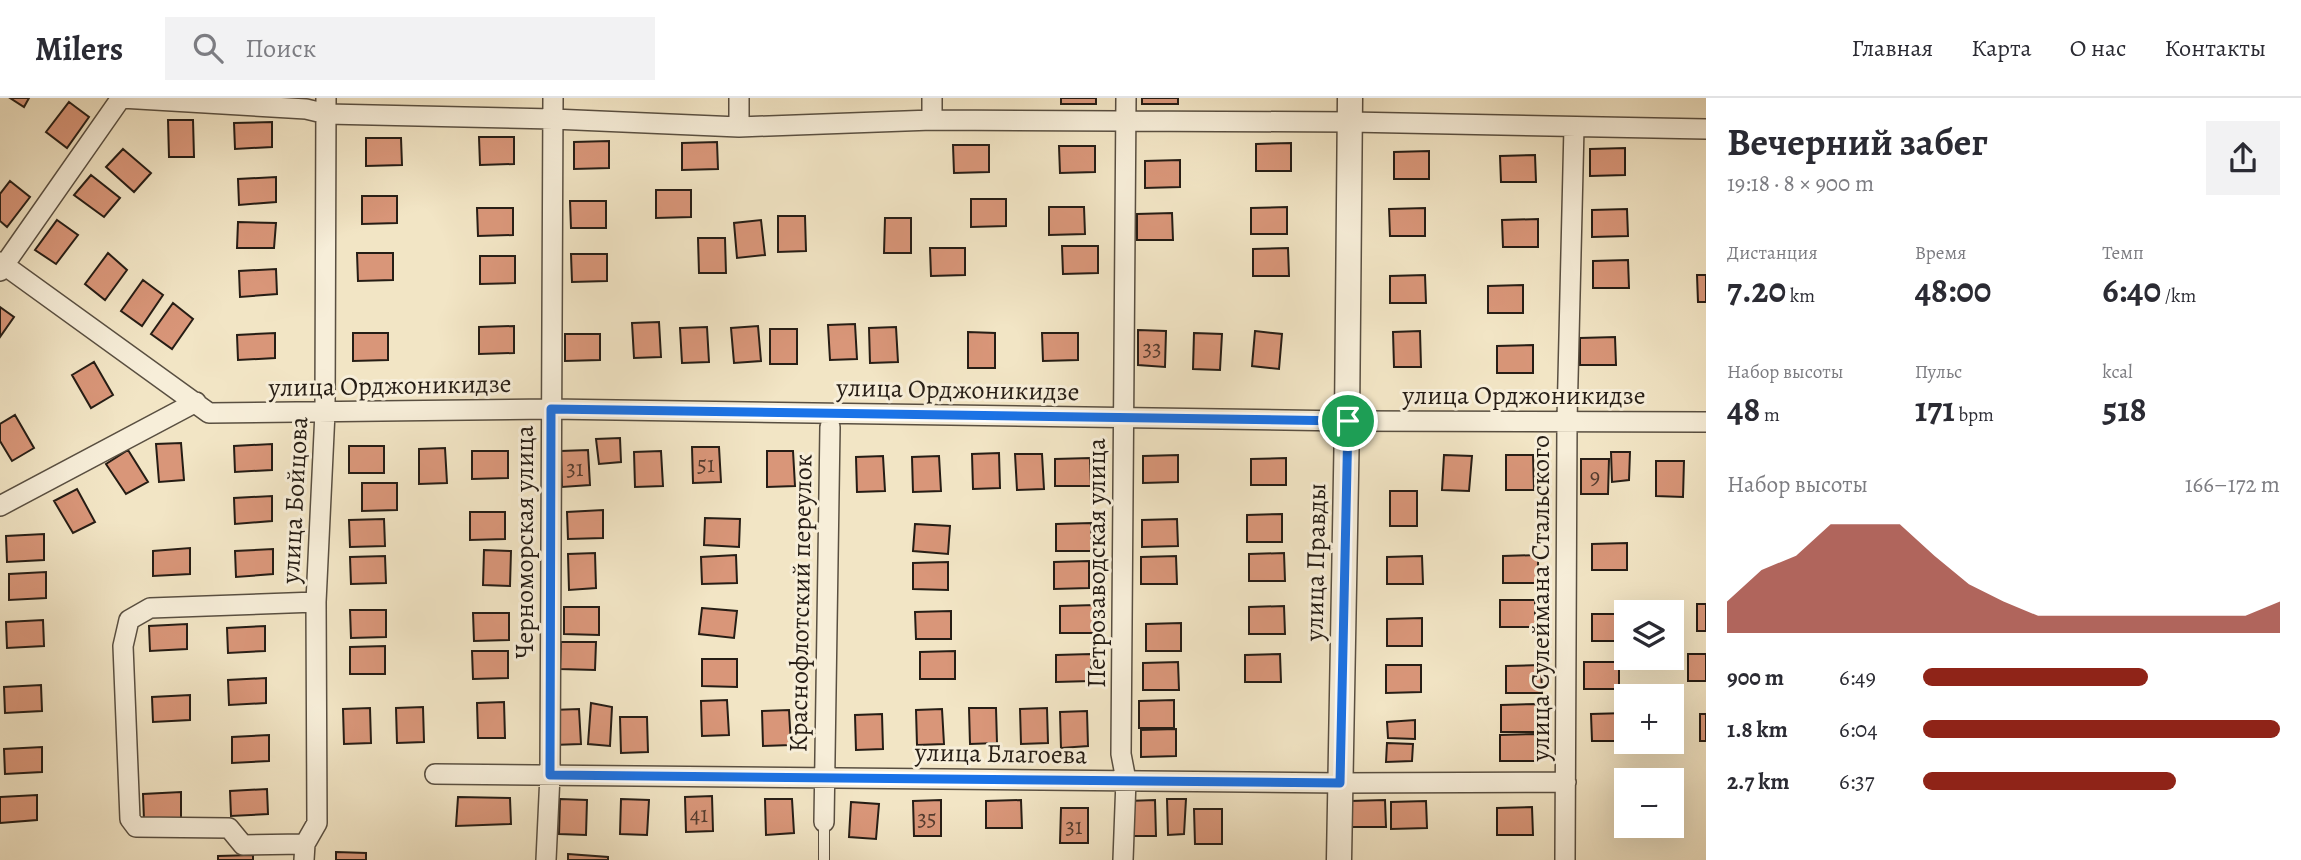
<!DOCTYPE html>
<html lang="ru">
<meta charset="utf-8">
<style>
body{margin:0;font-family:Alegreya,serif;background:#f2f2f3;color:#2b2b33;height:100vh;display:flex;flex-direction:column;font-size:26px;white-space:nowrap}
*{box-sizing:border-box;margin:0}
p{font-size:23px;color:#7c7c81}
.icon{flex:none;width:38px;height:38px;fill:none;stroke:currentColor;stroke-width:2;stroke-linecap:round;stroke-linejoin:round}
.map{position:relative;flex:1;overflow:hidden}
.side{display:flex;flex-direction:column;background:#fff;width:595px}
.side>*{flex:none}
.buttons{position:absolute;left:1614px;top:502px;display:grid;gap:14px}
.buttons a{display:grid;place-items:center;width:70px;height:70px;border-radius:0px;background:#fff;box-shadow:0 7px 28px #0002;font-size:35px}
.pin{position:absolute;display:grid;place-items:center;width:60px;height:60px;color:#fff;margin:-30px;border:4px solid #fff;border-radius:50%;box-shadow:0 2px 7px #0007}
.round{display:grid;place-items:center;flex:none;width:74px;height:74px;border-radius:0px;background:#f2f2f3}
.head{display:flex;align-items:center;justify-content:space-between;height:119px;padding:0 21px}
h1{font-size:38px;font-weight:700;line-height:52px}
.figures{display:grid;grid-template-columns:repeat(3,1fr);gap:10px;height:119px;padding:7px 21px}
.figures div{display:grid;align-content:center}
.figures b{font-size:35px;font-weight:700}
.figures small{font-size:19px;font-weight:400}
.figures p{font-size:19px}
.chart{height:196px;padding:14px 21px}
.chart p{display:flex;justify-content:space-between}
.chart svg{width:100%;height:126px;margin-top:7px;fill:#8f2418;opacity:.7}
ul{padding:0 21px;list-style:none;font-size:23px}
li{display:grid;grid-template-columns:112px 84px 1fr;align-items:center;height:52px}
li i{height:18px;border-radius:9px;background:#8f2418}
header{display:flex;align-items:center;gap:42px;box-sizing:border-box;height:98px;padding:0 35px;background:#fff;border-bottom:2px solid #e1e1e2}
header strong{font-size:33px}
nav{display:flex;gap:38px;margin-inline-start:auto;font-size:24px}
.search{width:490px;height:63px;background:#f2f2f3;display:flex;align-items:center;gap:18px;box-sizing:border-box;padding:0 24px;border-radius:0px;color:#7c7c81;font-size:26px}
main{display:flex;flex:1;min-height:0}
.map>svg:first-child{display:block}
.building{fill:#d99679;stroke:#261d15;stroke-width:2}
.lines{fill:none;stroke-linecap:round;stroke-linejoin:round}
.service-casing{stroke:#594f41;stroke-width:12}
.minor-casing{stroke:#594f41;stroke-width:22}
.tertiary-casing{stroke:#594f41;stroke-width:27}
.service{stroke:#f7eed9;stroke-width:10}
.minor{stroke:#f7eed9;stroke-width:19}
.tertiary{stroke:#f7eed9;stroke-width:24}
.route-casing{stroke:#fff;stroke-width:14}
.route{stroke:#1a73e8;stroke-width:9}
.labels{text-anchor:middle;stroke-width:6;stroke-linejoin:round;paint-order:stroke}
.number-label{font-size:23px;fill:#533b2e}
.street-label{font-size:26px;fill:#261d15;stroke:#f7eed9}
</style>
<header>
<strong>Milers</strong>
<div class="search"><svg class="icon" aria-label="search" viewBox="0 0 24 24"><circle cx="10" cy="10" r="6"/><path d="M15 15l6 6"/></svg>Поиск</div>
<nav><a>Главная</a><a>Карта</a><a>О нас</a><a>Контакты</a></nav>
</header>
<main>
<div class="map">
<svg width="1706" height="762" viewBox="0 0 1706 762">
<rect width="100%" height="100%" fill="#f2e5c5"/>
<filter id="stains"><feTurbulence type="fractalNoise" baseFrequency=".00286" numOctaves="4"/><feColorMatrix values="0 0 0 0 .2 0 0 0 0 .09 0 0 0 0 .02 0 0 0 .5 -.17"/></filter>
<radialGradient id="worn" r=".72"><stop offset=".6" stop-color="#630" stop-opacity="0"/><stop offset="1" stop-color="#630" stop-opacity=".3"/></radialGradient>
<!-- building -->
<path class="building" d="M10 0H29L24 9Z
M1061 0H1096V6H1061Z
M1142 0H1178V6H1142Z
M69 4 89 19 67 50 46 34Z
M168 22H193L194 59H169Z
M272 24V49L235 51 234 25Z
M479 39H514V66L480 67Z
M366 40H401L402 67 366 68Z
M609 43V70L574 71V44Z
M717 44 718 71 682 72V45Z
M1291 45V73H1256V46Z
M953 47H989V74L954 75Z
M1059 48H1095V74L1060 75Z
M1625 50V77L1590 78V51Z
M123 51 151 75 134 94 106 69Z
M1429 53V81H1394V54Z
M1535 57 1536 84H1501L1500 58Z
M1180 62V89L1145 90V63Z
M91 77 120 100 104 119 74 97Z
M276 79V104L239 107 238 81Z
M10 83 30 99 7 129 0 123V96Z
M656 92H691V119L656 120Z
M362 98H397V125L362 126Z
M971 101H1006V128L971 129Z
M570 103H606V130H571Z
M1049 109H1084L1085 136 1049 137Z
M1287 109V136H1251V110Z
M477 110H513V137L478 138Z
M1425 110V138H1390L1389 111Z
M1627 111 1628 138 1592 139V112Z
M1172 115 1173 142H1137V116Z
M778 118H805L806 153 778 154Z
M885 120H911V155H884Z
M1538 121V149H1503L1502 122Z
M57 122 78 137 56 166 35 152Z
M761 122 765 157 737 160 734 125Z
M238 124 276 125 274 150H237Z
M698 140H725L726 175H699Z
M1062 148H1098V175L1063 176Z
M930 150H965V177L931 178Z
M1288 150 1289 178H1253V151Z
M108 155 127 172 105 202 85 186Z
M357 155H393V182L358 183Z
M571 156H607V183L572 184Z
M480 158H515V185L480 186Z
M1628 162 1629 190H1593V163Z
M276 171 277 196 240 199 239 173Z
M1425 177 1426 205H1390V178Z
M1697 177H1706V204H1698Z
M143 182 163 197 142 228 121 213Z
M1523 187V215H1488V188Z
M173 205 193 221 172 251 151 236Z
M0 209 14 219 0 239Z
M659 224 661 259 634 260 632 225Z
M855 226 857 261 830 262 828 227Z
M514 228V255L479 256V229Z
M758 228 761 263 734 265 731 230Z
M707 229 709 264 682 265 680 230Z
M896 229 898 264 870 265 869 230Z
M770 231H797V266H770Z
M1138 232 1166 233 1165 269 1138 267Z
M1255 233 1282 236 1279 271 1252 268Z
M1420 233 1421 269H1394L1393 234Z
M968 234 995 235V270H968Z
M275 235V260L238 262 237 237Z
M353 235H388V262L353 263Z
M1042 235H1078V262L1043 263Z
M1194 235 1222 236 1220 272 1193 271Z
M565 236H600V262L565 263Z
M1615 239 1616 267H1580V240Z
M1533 247V275H1497V248Z
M94 264 113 297 91 310 72 277Z
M15 317 34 350 12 363 0 343V326Z
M620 340 621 364 599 366 596 341Z
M181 345 184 382 159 384 156 346Z
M272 346V372L235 374 234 348Z
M349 348H384V375H349Z
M692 349H719L721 384 693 385Z
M445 350 447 385 419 386V351Z
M128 352 148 384 126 396 106 366Z
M588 352 590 387 562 389 561 353Z
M472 353H508V380L472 381Z
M661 353 663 388 635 389 634 354Z
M767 353H793L795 388 767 389Z
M1611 354H1630L1629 382 1612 384Z
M999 355 1000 390 973 391 972 356Z
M1015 356H1042L1044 391 1017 392Z
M1178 357V384L1143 385V358Z
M1444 357 1472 358 1469 393 1442 392Z
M1506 357H1533L1534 392H1506Z
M883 358 885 393 857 394 856 359Z
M939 358 941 393 913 394 912 359Z
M1090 360 1091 388H1055V361Z
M1286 360V387H1251V361Z
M1581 361H1609L1608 396H1581Z
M1656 363H1684L1683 399 1656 398Z
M362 385H397V412L362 413Z
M77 391 95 424 73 435 54 403Z
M1390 393H1417V428H1390Z
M272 398V423L235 426 234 400Z
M603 412V440L568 441 567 414Z
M470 414H505V441L470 442Z
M1282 416V444H1247V417Z
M705 420 740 421 739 449 704 447Z
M384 421 385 448 350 449 349 422Z
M1177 421 1178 448 1142 449V422Z
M1091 425 1092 453H1056V426Z
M915 426 950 428 948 456 913 453Z
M44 436V462L7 464 6 438Z
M1627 445V472H1592V446Z
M190 450V476L153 478V453Z
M273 451V476L236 479 235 453Z
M484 452 511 453 510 488 483 487Z
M595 455 596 490 569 492 568 456Z
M1284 455 1285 483H1249V456Z
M736 457 737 485 702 486 701 459Z
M1538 457V485H1503V458Z
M385 458 386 485 351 486 350 459Z
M1176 458 1177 486H1141V459Z
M1422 458 1423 486H1387V459Z
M1089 463V490L1054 491V464Z
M948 464V492L913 491V465Z
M46 474V500L9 502V476Z
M1500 502H1535V529H1500Z
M1697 506H1706V533H1697Z
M1095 507V535H1060V508Z
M1284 508 1285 536H1249V509Z
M564 509H599V537L564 536Z
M702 510 737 513 734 540 699 536Z
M350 512H386V539L351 540Z
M951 513V541H916L915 514Z
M473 515H509V542L474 543Z
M1592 516H1626V543H1592Z
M1422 520V548H1387V521Z
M43 522 44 548 7 550 6 524Z
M1181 525V553H1146V526Z
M187 526V551L150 553 149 528Z
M265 528V553L228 555 227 530Z
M561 544H596L595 572 560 571Z
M385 548V576H350V549Z
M472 553H508V580L473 581Z
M955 553V581H920V554Z
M1091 556V583L1056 584V557Z
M1280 556 1281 584H1245V557Z
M1688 556H1706V583H1688Z
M702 561H737V589L702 588Z
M1178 564 1179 592H1143V565Z
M1584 564H1619V591H1584Z
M1386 567H1421V594L1386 595Z
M1541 567 1542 595H1506V568Z
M266 580V605L229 607 228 582Z
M41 587 42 613 5 615 4 589Z
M190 597V622L153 624 152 599Z
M727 602 729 637 702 638 701 603Z
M1174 602V630H1139V603Z
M504 604 505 640H478L477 605Z
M591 605 612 609 610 648 588 646Z
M1536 606V634H1501V607Z
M423 609 424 644 397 645 396 610Z
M370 610 371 645 344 646 343 611Z
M969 610H996L997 645 970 646Z
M1047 610 1048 645 1021 646 1020 611Z
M579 611 581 646 553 647 552 612Z
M942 611 944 646 917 647 916 612Z
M789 612 791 647 763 648 762 613Z
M1087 613 1088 648 1061 650 1060 614Z
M1626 615V643H1592L1591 616Z
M882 616 883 651 856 652 855 617Z
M1700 616H1706V643H1700Z
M620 619H647L648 654 621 655Z
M1415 622V641L1388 640 1387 624Z
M1176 631V658L1141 659V632Z
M1535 636V663H1500V637Z
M269 637V663L232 665V639Z
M1387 645 1413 646 1412 663 1386 664Z
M42 649V674L5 676 4 651Z
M267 691 268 716 231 718 230 693Z
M181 694V720L144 722 143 696Z
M37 697V722L0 725V699Z
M712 698 713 733 686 734 685 699Z
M458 699 510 700 511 726 456 728Z
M560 701 587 702 586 737 559 736Z
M621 701 649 702 647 737 620 736Z
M765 701H792L794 735 766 737Z
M1167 701H1186L1184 736 1168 737Z
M941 702V738H914L913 703Z
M1021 702 1022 730H986V703Z
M1155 702 1156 738H1129L1128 703Z
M1385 702 1386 729H1350V703Z
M1426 703 1427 730 1391 731V704Z
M851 704 879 706 876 741 849 739Z
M1532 709 1533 737H1497V710Z
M1061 710H1088V745H1060Z
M1194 711H1222V746H1195Z
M336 754 366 755V762H336Z
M568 756 608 759V762H568Z
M253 757V762H218V758Z"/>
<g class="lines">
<!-- service casing -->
<g class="service-casing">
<path id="service" d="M824 724V762"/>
</g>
<!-- minor casing -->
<g class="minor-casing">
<path id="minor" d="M121 0 306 11 327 16 553 21 739 29 932 22 1350 24 1706 31
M932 0V22
M739 29V0
M0 164 209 315 551 311 1347 323 1706 324
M0 173 121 0
M0 408 196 304
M435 676 1341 685 1566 684
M824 724 830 329
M305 746 243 747 229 730 136 729 130 721 123 548 129 522 150 510 316 504
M304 762 305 746 317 725 316 504 325 314 326 0
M546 762 550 677 553 0
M1123 762 1126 682 1121 656 1126 0
M1565 762 1567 323 1574 29"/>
</g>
<!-- tertiary casing -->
<g class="tertiary-casing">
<path id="tertiary" d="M1339 762 1347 323 1350 0"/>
</g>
<!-- service -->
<use href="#service" class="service"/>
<!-- minor -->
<use href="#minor" class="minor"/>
<!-- tertiary -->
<use href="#tertiary" class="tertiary"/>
</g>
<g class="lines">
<!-- route casing -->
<g class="route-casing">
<path id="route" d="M551 311 1348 323 1340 685 550 677Z"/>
</g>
<!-- route -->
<use href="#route" class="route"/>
</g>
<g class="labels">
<!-- number labels -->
<g class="number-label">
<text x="1152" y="258">33</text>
<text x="706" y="374">51</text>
<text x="575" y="378">31</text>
<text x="1595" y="386">9</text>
<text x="699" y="724">41</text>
<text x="927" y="728">35</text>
<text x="1074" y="736">31</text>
</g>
<!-- street labels -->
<g class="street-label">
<text transform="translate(390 287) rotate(-1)" y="9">улица Орджоникидзе</text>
<text transform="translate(958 291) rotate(1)" y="9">улица Орджоникидзе</text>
<text x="1524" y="306">улица Орджоникидзе</text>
<text transform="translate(294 402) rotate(-87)" y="9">улица Бойцова</text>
<text transform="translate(524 444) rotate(-90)" y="9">Черноморская улица</text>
<text transform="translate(1315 464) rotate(-89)" y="9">улица Правды</text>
<text transform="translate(1096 465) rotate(-90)" y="9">Петрозаводская улица</text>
<text transform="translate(1540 500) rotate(-90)" y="9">улица Сулеймана Стальского</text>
<text transform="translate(800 505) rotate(-89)" y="9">Краснофлотский переулок</text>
<text transform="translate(1001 655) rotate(1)" y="9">улица Благоева</text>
</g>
</g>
<rect width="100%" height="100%" filter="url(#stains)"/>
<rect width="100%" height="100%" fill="url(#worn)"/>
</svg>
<div class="buttons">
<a><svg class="icon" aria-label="layers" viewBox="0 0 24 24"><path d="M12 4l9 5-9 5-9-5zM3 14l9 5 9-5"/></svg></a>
<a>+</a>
<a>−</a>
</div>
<div class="pin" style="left:1348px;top:323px;background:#1e9e55"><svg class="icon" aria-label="arrive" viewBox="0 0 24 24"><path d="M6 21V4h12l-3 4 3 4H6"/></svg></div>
</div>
<section class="side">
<div class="head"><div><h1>Вечерний забег</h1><p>19:18 · 8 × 900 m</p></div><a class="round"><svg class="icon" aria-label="share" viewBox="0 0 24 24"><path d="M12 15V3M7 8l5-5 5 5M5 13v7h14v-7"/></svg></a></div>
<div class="figures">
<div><p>Дистанция</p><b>7.20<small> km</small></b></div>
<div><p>Время</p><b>48:00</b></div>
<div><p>Темп</p><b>6:40<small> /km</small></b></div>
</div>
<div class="figures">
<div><p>Набор высоты</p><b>48<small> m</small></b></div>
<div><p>Пульс</p><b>171<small> bpm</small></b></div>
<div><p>kcal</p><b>518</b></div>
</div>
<div class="chart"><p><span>Набор высоты</span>166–172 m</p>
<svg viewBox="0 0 160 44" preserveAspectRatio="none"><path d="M0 44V33L10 22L20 17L30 6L40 6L50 6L60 17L70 27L80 33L90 38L100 38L110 38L120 38L130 38L140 38L150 38L160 33V44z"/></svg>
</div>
<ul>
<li><b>900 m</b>6:49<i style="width:63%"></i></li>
<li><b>1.8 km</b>6:04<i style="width:100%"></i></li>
<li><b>2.7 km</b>6:37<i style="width:71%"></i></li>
</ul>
</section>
</main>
